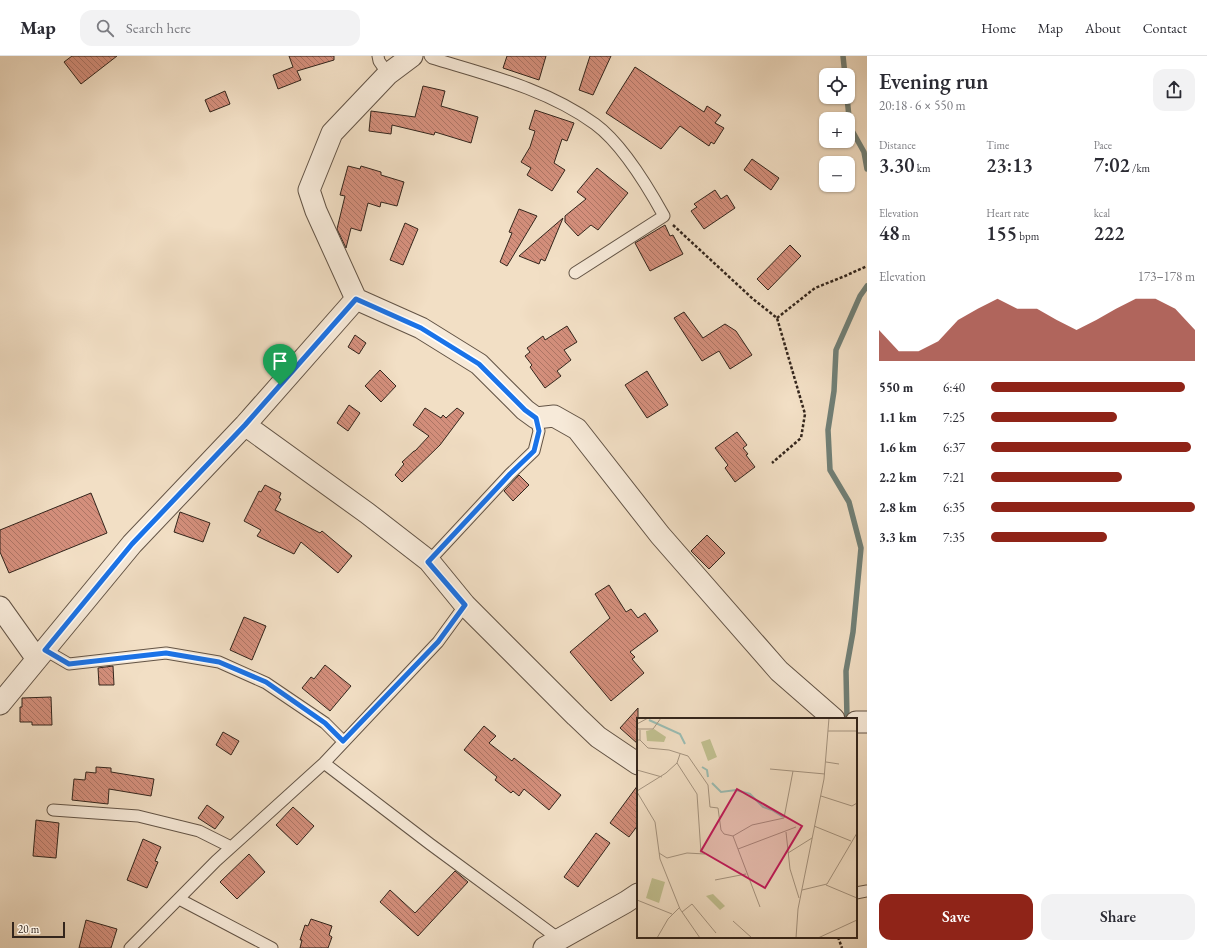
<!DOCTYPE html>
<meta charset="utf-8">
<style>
body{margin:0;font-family:"EB Garamond",serif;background:#f2f2f3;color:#2b2b33;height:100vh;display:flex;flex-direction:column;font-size:15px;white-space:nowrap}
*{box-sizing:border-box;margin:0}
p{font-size:13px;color:#7c7c81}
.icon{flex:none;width:22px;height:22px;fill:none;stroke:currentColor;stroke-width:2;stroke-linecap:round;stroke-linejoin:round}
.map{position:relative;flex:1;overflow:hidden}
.panel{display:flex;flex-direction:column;background:#fff;width:340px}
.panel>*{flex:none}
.buttons{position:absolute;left:819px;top:12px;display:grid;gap:8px}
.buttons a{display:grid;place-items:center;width:36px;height:36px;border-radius:8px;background:#fff;box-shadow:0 1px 3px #0004;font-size:20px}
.scale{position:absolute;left:12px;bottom:10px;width:53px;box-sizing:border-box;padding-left:4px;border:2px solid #33251c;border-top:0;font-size:11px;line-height:14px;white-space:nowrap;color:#33251c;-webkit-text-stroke:3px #f7ead9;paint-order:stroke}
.pin{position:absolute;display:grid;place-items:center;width:34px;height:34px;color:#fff;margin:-41px -17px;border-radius:50% 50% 50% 0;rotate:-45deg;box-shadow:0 0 4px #0007}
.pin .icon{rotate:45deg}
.round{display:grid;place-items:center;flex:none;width:42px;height:42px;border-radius:12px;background:#f2f2f3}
.head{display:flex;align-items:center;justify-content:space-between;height:68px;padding:0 12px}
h1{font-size:22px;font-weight:600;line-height:30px}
.figures{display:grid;grid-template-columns:repeat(3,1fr);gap:6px;height:68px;padding:4px 12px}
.figures div{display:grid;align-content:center}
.figures b{font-size:20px;font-weight:600}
.figures small{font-size:11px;font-weight:400}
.figures p{font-size:11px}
.chart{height:112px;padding:8px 12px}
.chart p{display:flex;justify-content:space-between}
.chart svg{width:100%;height:72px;margin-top:4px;fill:#8f2418;opacity:.7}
.action{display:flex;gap:8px;margin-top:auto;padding:8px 12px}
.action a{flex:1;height:46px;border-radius:12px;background:#8f2418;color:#fff;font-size:16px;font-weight:600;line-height:46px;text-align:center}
.action a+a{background:#f2f2f3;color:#2b2b33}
ul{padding:0 12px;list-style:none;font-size:13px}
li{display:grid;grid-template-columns:64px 48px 1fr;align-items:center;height:30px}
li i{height:10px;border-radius:5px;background:#8f2418}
header{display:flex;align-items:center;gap:24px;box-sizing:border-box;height:56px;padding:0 20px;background:#fff;border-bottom:1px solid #e1e1e2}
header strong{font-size:19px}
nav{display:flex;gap:22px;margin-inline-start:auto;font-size:14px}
.search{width:280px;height:36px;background:#f2f2f3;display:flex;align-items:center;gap:10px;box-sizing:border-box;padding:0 14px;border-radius:12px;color:#7c7c81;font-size:15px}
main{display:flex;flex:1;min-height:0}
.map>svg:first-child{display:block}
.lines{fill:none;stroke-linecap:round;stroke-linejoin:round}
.stream{stroke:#718077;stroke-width:5.5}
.building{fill:url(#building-back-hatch);stroke:#33251c}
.service-casing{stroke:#635446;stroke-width:13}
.minor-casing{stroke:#635446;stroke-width:23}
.path{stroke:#33251c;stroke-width:2.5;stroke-dasharray:3 2;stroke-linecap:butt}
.service{stroke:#f7ead9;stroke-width:11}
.minor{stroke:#f7ead9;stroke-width:21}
.route-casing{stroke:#fff;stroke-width:8}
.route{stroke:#1a73e8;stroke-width:5}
.inset-river{fill:none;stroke:#9bbdb4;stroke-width:2}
.inset-road{fill:none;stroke:#a69581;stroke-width:1}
.view{fill:#c2185b;fill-opacity:0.15;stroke:#c2185b;stroke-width:2}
.inset-edge{fill:none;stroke:#33251c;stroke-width:2}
</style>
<header>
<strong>Map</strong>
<div class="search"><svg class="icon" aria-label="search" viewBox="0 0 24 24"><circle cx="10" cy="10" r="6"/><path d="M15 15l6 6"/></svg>Search here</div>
<nav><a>Home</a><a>Map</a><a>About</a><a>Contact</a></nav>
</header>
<main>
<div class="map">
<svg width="867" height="892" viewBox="0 0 867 892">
<defs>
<pattern id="building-back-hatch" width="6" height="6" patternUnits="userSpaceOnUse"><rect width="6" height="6" fill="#d48f7c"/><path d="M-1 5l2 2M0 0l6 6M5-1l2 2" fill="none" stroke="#ad7565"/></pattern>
</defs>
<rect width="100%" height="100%" fill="#f2dfc5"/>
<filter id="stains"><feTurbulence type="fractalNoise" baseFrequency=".005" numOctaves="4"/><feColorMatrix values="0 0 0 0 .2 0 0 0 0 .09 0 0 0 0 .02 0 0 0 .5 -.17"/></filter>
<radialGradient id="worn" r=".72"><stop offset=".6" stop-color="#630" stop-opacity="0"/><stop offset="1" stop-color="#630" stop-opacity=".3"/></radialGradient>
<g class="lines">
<!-- stream -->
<path class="stream" d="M843 0 845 19
M847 41 850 71 864 96 867 113
M847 663 846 615 853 576 861 492 849 446 830 414 828 374 834 335 836 294 860 240 867 230"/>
</g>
<!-- building -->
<path class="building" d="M72 0H117L81 28 64 6Z
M289 0H334V4L297 15 301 24 278 33 273 19 293 11Z
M507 0H546L539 24 503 12Z
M590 0H611L593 39 579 34Z
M635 11 704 56 707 50 721 59 715 67 724 72 714 88 711 86 709 90 680 70 661 93 606 57Z
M423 30 445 35 441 50 478 61 471 87 435 76 434 79 392 69 391 78 369 75 371 55 415 61Z
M225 35 230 48 210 56 205 44Z
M535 54 574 67 567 85 562 83 554 107 565 114 552 135 527 119 531 112 521 106 530 91 535 75 529 73Z
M752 103 779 122 771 134 744 114Z
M348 110 360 113 361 110 381 116V119L404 126 397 150 381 146 380 151 368 147 361 175 351 172 346 192 337 173 345 140 340 139Z
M597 112 628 137 598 174 591 169 578 180 565 166V160L586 143 577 136Z
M715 134 721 143 727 139 735 152 704 173 691 155 697 151 694 148Z
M519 153 537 160 507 210 500 206 512 177 509 176Z
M563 162 545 205 541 203 539 208 519 200Z
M405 167 418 173 403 209 390 204Z
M665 169 670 180 673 179 683 198 650 215 635 187Z
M790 189 801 200 768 234 757 223Z
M684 256 703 282 725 268 736 275 752 299 730 313 719 295 702 305 674 262Z
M567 270 577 286 564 294 571 304 557 315 561 320 545 332 530 311 532 309 525 300 530 296 527 292 543 280 545 284Z
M355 279 366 287 359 298 348 291Z
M380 314 396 330 381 346 365 330Z
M647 315 668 349 647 362 625 329Z
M349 349 360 357 348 375 337 367Z
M425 352 441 362 443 359 446 362 457 352 464 357 440 389 402 426 395 419 404 408 402 406 414 395H415L429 380 413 369Z
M737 376 747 389 743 392 748 398 746 399 755 411 735 426 725 412 728 409 715 392Z
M519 419 529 429 513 445 504 435Z
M265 429 281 437 279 442 281 443 275 454 320 477 322 475 352 500 338 517 301 486 294 498 257 480 261 474 244 465 259 435 261 436Z
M91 437 107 477 9 517 0 496V474Z
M180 456 210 467 203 486 174 476Z
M707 479 725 497 709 513 691 495Z
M609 529 626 556 631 553 638 562 645 557 658 575 630 596 635 601 632 603 644 617 611 645 570 596 610 562 595 538Z
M244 561 266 570 252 604 230 594Z
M325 609 351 630 330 655 302 632 311 621 314 623Z
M113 610 114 629H99L98 612Z
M51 641 52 669H32V666H20V651H22V642Z
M638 652V688L620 672Z
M484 670 496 680 489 687 512 705 514 702 561 739 549 754 524 733 519 740 513 735 511 737 495 724 497 721 464 694Z
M223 676 239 685 231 699 216 689Z
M96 711 111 712V716L154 723 151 740 109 733 108 748 72 744 74 723 85 724 86 716 96 717Z
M638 729V769L629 781 610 767Z
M207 749 224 761 215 773 198 762Z
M293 751 314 770 297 789 276 769Z
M36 764 59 767 56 802 33 800Z
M596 777 610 787 578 831 564 821Z
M143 783 161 791 155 805 158 806 147 832 127 824Z
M249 798 265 816 237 843 220 826Z
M455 815 468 826 418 880 380 846 390 834 415 857Z
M311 863 332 870 329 879 332 881 328 892H300L302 884H300L305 869 308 870Z
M86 864 117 873 111 892H79Z"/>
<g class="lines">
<!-- service casing -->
<g class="service-casing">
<path id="service" d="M378 0 379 5 388 18
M430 0 432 2C488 19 547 33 595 68 621 87 648 131 664 160L575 217
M429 505 510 418 534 395 539 375 536 362
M45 594 69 608 166 597 219 606 266 627 325 667 343 685
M324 707 430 788 559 883
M53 754 138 760 199 775 231 791
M856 837 867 835
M179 843 272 892
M130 892 216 805 324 707 438 586 465 549"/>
</g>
<!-- minor casing -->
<g class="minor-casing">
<path id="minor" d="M356 243 421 272 479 308 525 354 536 362 554 360 577 373 660 479 779 615 834 663
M245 369 367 457 429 505 465 549 576 660 598 681 638 708
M0 551 37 603
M0 648 132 488 245 369 356 243 316 155 309 134 332 77 388 18 412 0
M856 666H867
M544 892 626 846 638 838"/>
</g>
<!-- path -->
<path class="path" d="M673 169 753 243 777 262 805 358 801 382 772 407
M777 262 815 232 845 220 867 210
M838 881 842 892"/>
<!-- service -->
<use href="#service" class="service"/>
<!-- minor -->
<use href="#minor" class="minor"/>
</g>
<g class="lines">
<!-- route casing -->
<g class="route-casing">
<path id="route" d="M356 243 421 272 479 308 525 354 536 362 539 375 534 395 510 418 428 506 465 549 438 586 343 685 325 667 266 626 219 606 166 597 69 608 45 594 132 488 245 369Z"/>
</g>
<!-- route -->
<use href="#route" class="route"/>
</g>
<!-- overview -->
<g transform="translate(637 662)">
<rect width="220" height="220" fill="#f2dfc5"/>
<path d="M76 176 88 188 83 192 69 178Z" fill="#c1c090"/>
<path d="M17 11 29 19 27 24 10 23 9 13ZM73 21 80 39 71 43 64 24ZM15 160 28 164 22 185 9 180Z" fill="#c1c090"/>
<path class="inset-river" d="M12 2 43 16 48 26M65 49 70 52 71 59M75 65 84 74 99 72 113 76 126 89 135 92 146 99"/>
<path class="inset-road" d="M0 6 11 0M0 11H16L24 0M191 13H220M0 22H3V12M3 22 11 30 32 32 51 38 71 67 73 89 81 90 84 112 87 116 96 118 123 189M189 44 202 46M40 45 60 76 64 135M133 51 188 56M0 52 25 59M0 73 29 55 40 45 43 36M0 74 18 104 23 141 43 191 63 220M184 78 215 88 220 85M177 108 214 123M149 114 153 151 162 180M96 118 115 107 147 100 156 53M101 131 159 109M22 135 30 140 50 135 68 136M151 135 175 120M78 162 109 156M189 167 220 180M165 172 190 166 220 115M0 182 35 196M45 194 55 186 79 215M96 203 115 220M20 220 31 201 43 189M159 220 161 191 187 61 192 0M181 220 220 202"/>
<path class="view" d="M100 71 165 108 128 170 64 133Z"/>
<rect width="220" height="220" class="inset-edge"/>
</g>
<rect width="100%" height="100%" filter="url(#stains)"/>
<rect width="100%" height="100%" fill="url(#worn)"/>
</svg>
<div class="buttons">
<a><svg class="icon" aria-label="locate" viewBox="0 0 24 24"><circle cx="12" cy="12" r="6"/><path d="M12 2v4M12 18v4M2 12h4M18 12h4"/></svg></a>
<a>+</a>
<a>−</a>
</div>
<div class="scale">20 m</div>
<div class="pin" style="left:280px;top:329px;background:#1e9e55"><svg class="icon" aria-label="arrive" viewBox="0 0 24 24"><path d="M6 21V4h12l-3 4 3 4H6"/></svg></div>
</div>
<section class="panel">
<div class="head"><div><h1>Evening run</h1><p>20:18 · 6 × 550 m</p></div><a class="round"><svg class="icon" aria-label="share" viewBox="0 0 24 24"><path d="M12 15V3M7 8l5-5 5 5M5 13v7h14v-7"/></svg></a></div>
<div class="figures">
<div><p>Distance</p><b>3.30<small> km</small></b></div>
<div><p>Time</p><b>23:13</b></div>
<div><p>Pace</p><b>7:02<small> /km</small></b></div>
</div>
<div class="figures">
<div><p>Elevation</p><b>48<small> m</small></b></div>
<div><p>Heart rate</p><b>155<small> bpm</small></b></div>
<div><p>kcal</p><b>222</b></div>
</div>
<div class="chart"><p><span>Elevation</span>173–178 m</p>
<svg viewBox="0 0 160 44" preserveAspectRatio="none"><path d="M0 44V25L10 38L20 38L30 32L40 19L50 12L60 6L70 12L80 12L90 19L100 25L110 19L120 12L130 6L140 6L150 12L160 25V44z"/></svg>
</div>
<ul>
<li><b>550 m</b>6:40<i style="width:95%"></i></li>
<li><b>1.1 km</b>7:25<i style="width:62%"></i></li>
<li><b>1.6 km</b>6:37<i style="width:98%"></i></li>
<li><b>2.2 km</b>7:21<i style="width:64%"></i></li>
<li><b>2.8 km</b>6:35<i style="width:100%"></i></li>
<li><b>3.3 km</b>7:35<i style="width:57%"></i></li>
</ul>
<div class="action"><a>Save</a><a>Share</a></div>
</section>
</main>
